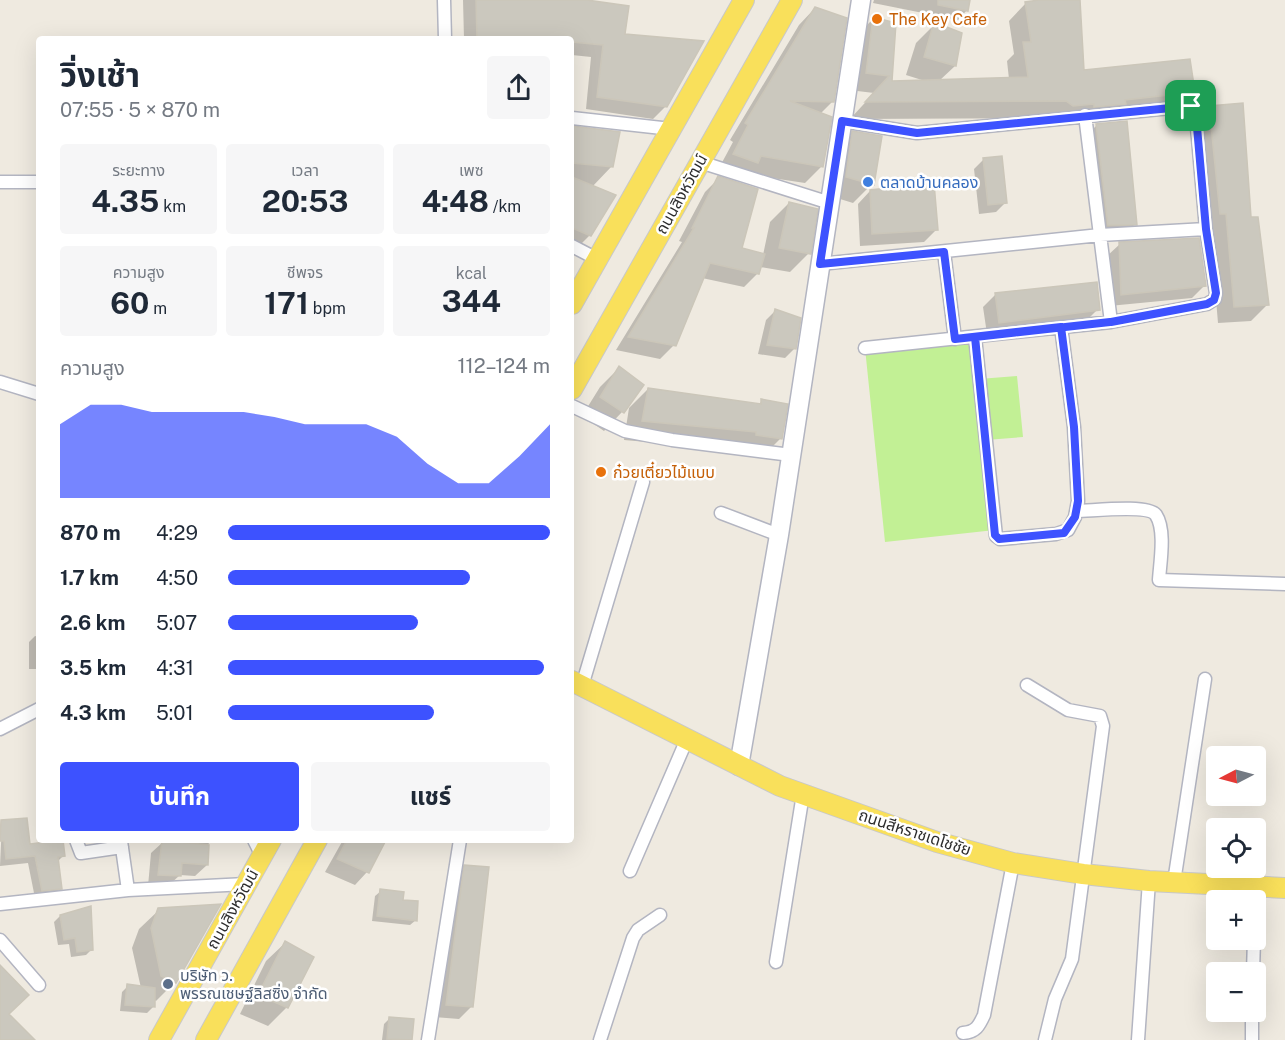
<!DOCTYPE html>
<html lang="th">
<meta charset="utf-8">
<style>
body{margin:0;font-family:"Public Sans","Noto Sans Thai",sans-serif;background:#f6f6f7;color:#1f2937;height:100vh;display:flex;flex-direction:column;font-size:22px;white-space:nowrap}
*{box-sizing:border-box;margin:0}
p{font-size:20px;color:#747a83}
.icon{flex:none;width:33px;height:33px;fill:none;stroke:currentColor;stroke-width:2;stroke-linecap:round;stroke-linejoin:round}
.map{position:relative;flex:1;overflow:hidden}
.side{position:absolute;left:36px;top:36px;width:538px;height:807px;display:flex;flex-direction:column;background:#fff;border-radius:6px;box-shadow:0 6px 24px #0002}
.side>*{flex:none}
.needle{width:39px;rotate:264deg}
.fabs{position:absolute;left:1206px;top:746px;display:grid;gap:12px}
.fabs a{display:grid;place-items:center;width:60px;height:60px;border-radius:6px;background:#fff;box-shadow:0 6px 24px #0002;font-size:30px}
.pin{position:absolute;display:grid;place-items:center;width:51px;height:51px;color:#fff;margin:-26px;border-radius:12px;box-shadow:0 3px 9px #0006}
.round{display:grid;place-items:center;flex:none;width:63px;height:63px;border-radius:6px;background:#f6f6f7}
.overview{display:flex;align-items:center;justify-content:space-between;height:102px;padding:0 24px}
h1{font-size:33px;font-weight:700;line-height:45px}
.metrics{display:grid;grid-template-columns:repeat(3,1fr);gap:9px;height:102px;padding:6px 24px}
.metrics div{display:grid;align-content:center;border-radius:6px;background:#f6f6f7;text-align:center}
.metrics b{font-size:30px;font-weight:700}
.metrics small{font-size:16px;font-weight:400}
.metrics p{font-size:16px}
.chart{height:168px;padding:12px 24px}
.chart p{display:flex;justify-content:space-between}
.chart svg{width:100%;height:108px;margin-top:6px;fill:#3d52ff;opacity:.7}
.cta{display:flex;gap:12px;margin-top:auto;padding:12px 24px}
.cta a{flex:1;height:69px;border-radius:6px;background:#3d52ff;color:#fff;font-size:24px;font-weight:700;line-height:69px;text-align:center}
.cta a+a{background:#f6f6f7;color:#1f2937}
ul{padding:0 24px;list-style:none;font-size:20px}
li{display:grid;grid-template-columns:96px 72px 1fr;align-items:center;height:45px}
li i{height:15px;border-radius:8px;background:#3d52ff}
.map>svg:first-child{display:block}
.pitch{fill:#c2f095}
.shadow{fill:#0003}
.building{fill:#cbc8be;stroke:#cbc6b9;stroke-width:1.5}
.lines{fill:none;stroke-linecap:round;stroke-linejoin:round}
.street-casing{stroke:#b3b5c1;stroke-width:15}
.secondary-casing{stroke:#b3b5c1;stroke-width:21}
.primary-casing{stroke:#c8c8c8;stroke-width:22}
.street{stroke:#fff;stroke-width:12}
.secondary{stroke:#fff;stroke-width:18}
.primary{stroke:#f9e05b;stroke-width:20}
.route-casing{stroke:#fff;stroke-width:12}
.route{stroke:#3d52ff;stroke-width:8}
.food-dot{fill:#e8710a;stroke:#fff;stroke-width:2}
.shop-dot{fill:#3f7fe0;stroke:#fff;stroke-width:2}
.service-dot{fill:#5c6f8a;stroke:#fff;stroke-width:2}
.labels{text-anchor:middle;stroke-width:5;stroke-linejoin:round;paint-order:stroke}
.food-label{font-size:16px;fill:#c56008;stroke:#fff;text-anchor:start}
.shop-label{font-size:16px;fill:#366cbe;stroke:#fff;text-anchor:start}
.street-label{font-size:16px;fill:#2d2d2d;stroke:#fff}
.service-label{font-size:16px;fill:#4e5e75;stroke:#fff;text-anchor:start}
</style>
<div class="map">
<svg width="1285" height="1040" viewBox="0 0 1285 1040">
<rect width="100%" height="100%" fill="#efeae0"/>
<!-- pitch -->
<path class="pitch" d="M975 337 979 379 1017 376 1023 437 986 440 995 530 885 542 865 348Z"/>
<!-- shadow -->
<path class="shadow" d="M463 0H576L623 35 666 106 653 119 586 109 591 57 572 55V39H464Z
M874 0H969L967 10 958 20 873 3Z
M1049 0H1078L1083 71 1193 91 1176 109 1112 116 1107 121 1077 124V120L1048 118 850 119 874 93 849 90 856 36 873 19 891 83 925 81 906 75 916 43 935 24 955 66 939 81 1009 79 1007 61 1014 54 1009 21 1026 3Z
M815 8 833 101 820 114 822 166 805 183 718 170 733 142 730 140 799 25Z
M1210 108 1250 219 1267 305 1251 321 1218 323 1210 229 1194 124Z
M1097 125 1135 224 1123 237H1096L1084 138Z
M572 127 618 133 612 166 592 187 590 235 572 253Z
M853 133 872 184 853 203 827 195 834 152Z
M984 159 1006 202 996 212 979 214 974 169Z
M719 178 740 249 763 255 770 222 789 203 809 253 790 272 760 267 758 273 744 287 702 278 674 345 660 359 616 350 682 242 679 241 705 192Z
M870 191 937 229 924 242 860 246 858 204Z
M1120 244 1205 285 1192 298 1109 306 1107 256Z
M995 295 1098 309 1085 322 987 334 983 307Z
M775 311 795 348 785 358 758 354 766 320Z
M619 368 642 386 622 412 604 431 582 416 600 387Z
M648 389 758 405 762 401 781 438 762 457 738 450 624 440 629 408Z
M35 636 39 637V669H29V642Z
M2 822 28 845 64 855 57 862 61 888 53 896 35 898 28 863 0 866Z
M176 840H213L207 845V865L195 876 180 875 168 886H148L151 853 163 842 176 843Z
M343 840H385L367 872 355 885 325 872Z
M465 867 472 1006 459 1019 434 1017 452 880Z
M381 891 402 901 416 920 410 925 372 921 375 896Z
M90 908 92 949 86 955 71 957 69 944 58 945 54 922 60 916Z
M159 910 175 982 156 1001 153 999V1007L147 1013 120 1011 122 992 128 986 141 988 132 948 139 929Z
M285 943 287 1007 268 1026 240 1014 266 961Z
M390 1018 412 1021 410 1040H382L384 1024Z"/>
<!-- building -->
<path class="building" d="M476 0H587L629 6 625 34 704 41 667 107 597 97 603 45 572 42V39H477Z
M938 0H970L968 11 938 5Z
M1039 0H1080L1084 70 1190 59 1195 92 1125 100 1126 104 1094 107V104L1073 106 1066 101 865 102 889 76 866 73 873 17 896 23 892 81 1028 77 1023 42H1031L1025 2Z
M815 7 847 18 834 102 790 101 832 117 823 167 761 156 758 163 733 154 748 125 745 123Z
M934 22 962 33 956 66 924 57Z
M1243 103 1251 217H1258L1269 305 1234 307 1226 214H1220L1209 106Z
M1127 121 1137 225H1108L1096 124Z
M572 126 620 132 613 167 572 163Z
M852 131 882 136 874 185 846 177Z
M1002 156 1007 203 988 205 983 158Z
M718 176 758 189 742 248 765 254 759 274 710 263 676 346 628 337 694 228H692Z
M572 177 616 195 591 236 572 228Z
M934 183 938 230 872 234 870 190Z
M789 202 818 209 811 254 779 248Z
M1199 238 1206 286 1121 295 1119 242Z
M1097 282 1100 310 999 323 995 293Z
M775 309 801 318 796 349 767 345Z
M619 366 644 385 624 413 600 397Z
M648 388 761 404V399L788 404 782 439 756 435V432L642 421Z
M27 818 30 844 63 840 65 856 58 857 62 889 42 891 35 856 6 859 4 841H0L1 820Z
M162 840 209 845 208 865 182 863 181 876 158 875Z
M347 840H386L369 873 337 859Z
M464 865 489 867 473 1007 446 1005Z
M380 889 404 892 403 900 418 901 417 921 377 916Z
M221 904 176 983 161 976 151 928 158 908Z
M91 906 93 950 77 952 75 938 64 940 60 915Z
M285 941 314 957 288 1008 258 995Z
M0 965 29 995 9 1014 35 1040H0Z
M127 984 155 988V1007L125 1005Z
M389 1017 414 1019 412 1040 387 1039Z"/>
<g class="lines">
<!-- street casing -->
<g class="street-casing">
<path id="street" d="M444 0 445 39
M572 118 671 129
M842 121 917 133 1191 106 1196 116 1206 229 1216 293 1215 299 1207 304 1111 322 865 348
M700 162 830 203
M0 182H39
M572 246 597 259
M944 252 955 339
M820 264 1100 235 1085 115
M1111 322 1100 235 1206 229
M975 337 996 536 1000 539 1056 534 1068 530 1075 517 1078 501 1074 427 1061 327
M0 382 39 394
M572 406 625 431 672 440 791 455
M1077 511C1092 511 1148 504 1156 515 1166 530 1160 563 1159 580L1285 584
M721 513 779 535
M1027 685 1068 710 1100 716 1103 726 1072 959 1055 999 1045 1040
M582 686 643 482
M0 729 39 709
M76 840 81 853 122 847
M254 840 262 856
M121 841 128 890
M630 871 687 739
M1174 882 1205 679
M0 904 128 890 246 884
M0 940 39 985
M776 962 803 794
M1253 972 1254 939
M963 1033C976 1032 979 1026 984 1015L1013 863
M428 1040 460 840
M600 1040 633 938 638 930 660 915
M1138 1040 1149 881
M1252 1040V1011"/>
</g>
<!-- secondary casing -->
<g class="secondary-casing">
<path id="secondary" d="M739 766 779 535 861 0"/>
</g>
<!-- primary casing -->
<g class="primary-casing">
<path id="primary" d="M572 304 744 0
M572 389 792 0
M572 681 780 786 937 842 1013 863 1083 874 1149 881 1285 888
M159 1040 271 840
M206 1040 317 840"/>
</g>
<!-- street -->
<use href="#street" class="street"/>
<!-- secondary -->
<use href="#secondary" class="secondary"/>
<!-- primary -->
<use href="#primary" class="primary"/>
</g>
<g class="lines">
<!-- route casing -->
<g class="route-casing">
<path id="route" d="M1191 106 917 133 842 121 820 264 944 252 955 339 1061 327 1074 427 1078 501 1075 517 1064 533 999 539 995 535 975 337 1110 322H1111L1207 304 1214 300 1216 293 1206 229 1196 116 1191 106"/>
</g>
<!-- route -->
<use href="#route" class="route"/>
</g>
<!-- markers -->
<g class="food-dot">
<circle cx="877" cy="19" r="6"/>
<circle cx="601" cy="472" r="6"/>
</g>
<circle class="shop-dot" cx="868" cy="182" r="6"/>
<circle class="service-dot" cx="168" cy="984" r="6"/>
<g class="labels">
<!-- food labels -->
<g class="food-label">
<text x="889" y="25">The Key Cafe</text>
<text x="613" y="478">ก๋วยเตี๋ยวไม้แบบ</text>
</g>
<!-- shop labels -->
<g class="shop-label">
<text x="880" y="188">ตลาดบ้านคลอง</text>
</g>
<!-- street labels -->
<g class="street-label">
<text transform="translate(681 194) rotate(-61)" y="6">ถนนสิงหวัฒน์</text>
<text transform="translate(915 832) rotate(18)" y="6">ถนนสีหราชเดโชชัย</text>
<text transform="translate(232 909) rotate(-61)" y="6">ถนนสิงหวัฒน์</text>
</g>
<!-- service labels -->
<g class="service-label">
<text x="180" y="981">บริษัท ว.<tspan x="180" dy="18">พรรณเชษฐ์ลิสซิ่ง จำกัด</tspan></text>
</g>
</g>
</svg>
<div class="fabs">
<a><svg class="needle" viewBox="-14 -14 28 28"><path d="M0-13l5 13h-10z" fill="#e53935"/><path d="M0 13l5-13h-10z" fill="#747a83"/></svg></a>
<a><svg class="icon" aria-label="locate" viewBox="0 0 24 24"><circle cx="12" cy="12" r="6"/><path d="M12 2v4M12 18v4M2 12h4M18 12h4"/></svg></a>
<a>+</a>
<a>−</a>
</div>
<div class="pin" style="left:1191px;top:106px;background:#1e9e55"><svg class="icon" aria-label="arrive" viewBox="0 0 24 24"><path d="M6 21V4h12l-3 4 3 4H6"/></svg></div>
<section class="side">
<div class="overview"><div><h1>วิ่งเช้า</h1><p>07:55 · 5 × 870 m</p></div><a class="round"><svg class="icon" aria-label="share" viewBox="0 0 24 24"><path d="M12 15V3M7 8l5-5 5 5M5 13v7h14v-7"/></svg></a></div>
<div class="metrics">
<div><p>ระยะทาง</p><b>4.35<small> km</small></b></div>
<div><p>เวลา</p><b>20:53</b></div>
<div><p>เพซ</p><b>4:48<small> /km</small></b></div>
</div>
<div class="metrics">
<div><p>ความสูง</p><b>60<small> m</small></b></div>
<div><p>ชีพจร</p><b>171<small> bpm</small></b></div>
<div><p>kcal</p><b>344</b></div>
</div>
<div class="chart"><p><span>ความสูง</span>112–124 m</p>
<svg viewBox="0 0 160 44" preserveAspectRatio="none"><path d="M0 44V14L10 6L20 6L30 9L40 9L50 9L60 9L70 11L80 14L90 14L100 14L110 19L120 30L130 38L140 38L150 27L160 14V44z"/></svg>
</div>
<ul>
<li><b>870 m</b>4:29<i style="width:100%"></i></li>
<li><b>1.7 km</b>4:50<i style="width:75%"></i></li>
<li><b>2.6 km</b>5:07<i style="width:59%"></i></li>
<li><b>3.5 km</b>4:31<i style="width:98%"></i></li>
<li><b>4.3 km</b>5:01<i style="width:64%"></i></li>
</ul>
<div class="cta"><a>บันทึก</a><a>แชร์</a></div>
</section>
</div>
